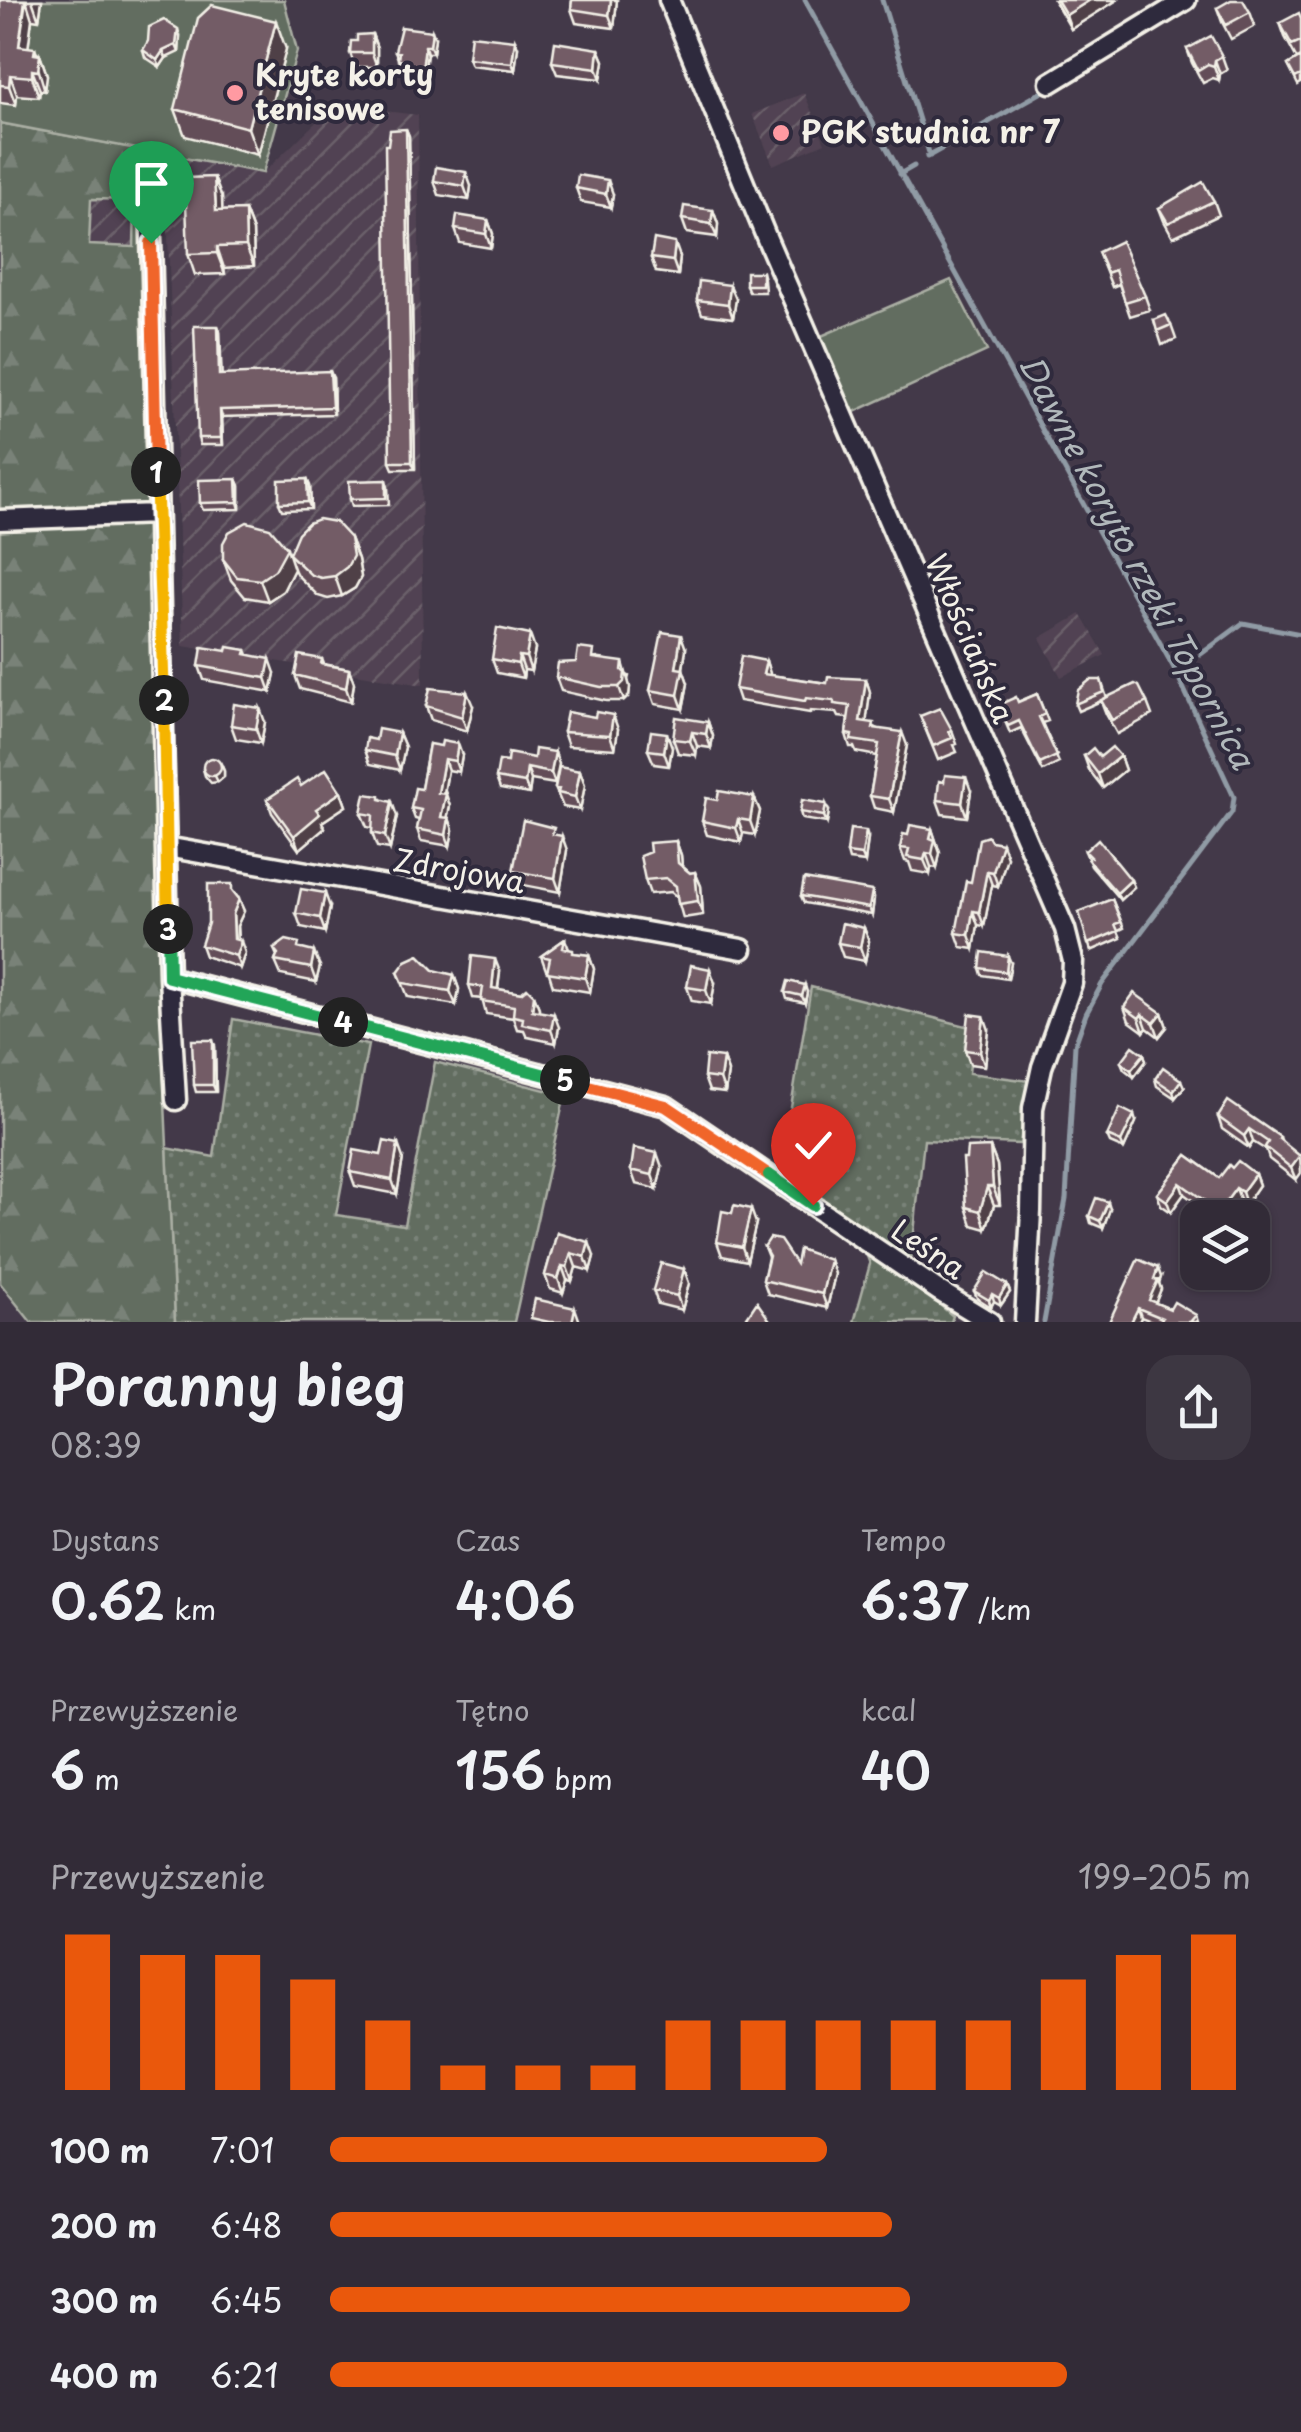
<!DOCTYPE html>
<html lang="pl">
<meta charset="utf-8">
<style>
body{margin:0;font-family:"Playpen Sans",sans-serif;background:#3d3742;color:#f1f3f6;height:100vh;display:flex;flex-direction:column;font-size:38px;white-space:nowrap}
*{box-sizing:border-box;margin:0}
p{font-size:32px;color:#a8a7ad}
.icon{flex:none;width:55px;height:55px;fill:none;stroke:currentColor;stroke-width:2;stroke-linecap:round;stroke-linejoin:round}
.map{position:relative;height:1322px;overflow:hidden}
.details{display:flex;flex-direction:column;background:#322b37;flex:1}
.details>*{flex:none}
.buttons{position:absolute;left:1180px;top:1200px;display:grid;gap:20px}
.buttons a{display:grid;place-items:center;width:90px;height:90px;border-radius:20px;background:#322b37;box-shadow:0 2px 8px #0004,0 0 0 2px #4d4752;font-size:50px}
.pin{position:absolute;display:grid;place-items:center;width:85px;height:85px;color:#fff;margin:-102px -42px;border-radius:50% 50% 50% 0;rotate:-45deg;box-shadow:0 0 10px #0007}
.pin .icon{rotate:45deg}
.km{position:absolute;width:50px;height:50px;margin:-25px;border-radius:50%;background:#222;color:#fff;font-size:28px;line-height:50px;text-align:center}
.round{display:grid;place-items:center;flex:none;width:105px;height:105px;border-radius:30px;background:#3d3742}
.overview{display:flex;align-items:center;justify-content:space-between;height:170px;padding:0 50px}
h1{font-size:55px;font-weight:600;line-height:75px}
.figures{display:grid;grid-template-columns:repeat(3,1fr);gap:15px;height:170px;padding:10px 50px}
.figures div{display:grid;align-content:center}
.figures b{font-size:50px;font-weight:600}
.figures small{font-size:28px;font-weight:400}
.figures p{font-size:28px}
.chart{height:280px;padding:20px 50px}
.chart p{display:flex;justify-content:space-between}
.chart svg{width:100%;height:180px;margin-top:10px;stroke:#ea580c;stroke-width:6}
ul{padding:0 50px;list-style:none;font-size:32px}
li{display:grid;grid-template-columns:160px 120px 1fr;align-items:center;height:75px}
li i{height:25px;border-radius:12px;background:#ea580c}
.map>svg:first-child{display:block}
.industrial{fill:url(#industrial-furrows)}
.grass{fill:url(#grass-dots);stroke:#abafa4;stroke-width:2.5}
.forest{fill:url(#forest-firs);stroke:#abafa4;stroke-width:2.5;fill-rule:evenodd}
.park{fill:#626d61;stroke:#abafa4;stroke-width:2.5}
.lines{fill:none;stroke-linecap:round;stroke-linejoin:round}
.stream{stroke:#909ba5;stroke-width:5}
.minor-casing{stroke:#f4f1e8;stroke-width:25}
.minor{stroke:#2f2a3d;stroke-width:18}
.wall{fill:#634e58;stroke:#f4f1e8;stroke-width:2.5}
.shaded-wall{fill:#504047;stroke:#f4f1e8;stroke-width:2.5}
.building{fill:#735b66;stroke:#f4f1e8;stroke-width:2.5}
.split-1-casing{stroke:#fff;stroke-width:20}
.split-2-casing{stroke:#fff;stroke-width:20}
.split-3-casing{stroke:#fff;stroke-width:20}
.split-4-casing{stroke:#fff;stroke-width:20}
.split-5-casing{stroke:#fff;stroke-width:20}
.split-6-casing{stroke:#fff;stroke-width:20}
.split-7-casing{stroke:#fff;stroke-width:20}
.split-1{stroke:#f0652b;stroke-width:12}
.split-2{stroke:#f5b400;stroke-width:12}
.split-3{stroke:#f5b400;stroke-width:12}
.split-4{stroke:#22a559;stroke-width:12}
.split-5{stroke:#22a559;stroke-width:12}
.split-6{stroke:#f0652b;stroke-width:12}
.split-7{stroke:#22a559;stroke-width:12}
.poi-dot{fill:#ff9aa2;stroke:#2f2a3d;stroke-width:4}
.labels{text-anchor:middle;stroke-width:8;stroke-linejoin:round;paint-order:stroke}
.poi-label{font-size:30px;font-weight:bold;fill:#f4f1e8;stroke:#2f2a3d;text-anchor:start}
.street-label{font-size:30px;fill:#f4f1e8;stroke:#2f2a3d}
.water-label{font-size:32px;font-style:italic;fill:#b1b8bb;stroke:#2f2a3d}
</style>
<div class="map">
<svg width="1301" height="1322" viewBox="0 0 1301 1322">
<defs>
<pattern id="industrial-furrows" width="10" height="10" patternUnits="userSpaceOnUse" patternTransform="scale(2.5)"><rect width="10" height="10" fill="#514352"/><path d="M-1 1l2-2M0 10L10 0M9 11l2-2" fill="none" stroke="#6b5f6b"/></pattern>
<pattern id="grass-dots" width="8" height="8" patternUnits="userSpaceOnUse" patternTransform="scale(2.5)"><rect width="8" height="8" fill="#626d61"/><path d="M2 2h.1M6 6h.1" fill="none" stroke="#798278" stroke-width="1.8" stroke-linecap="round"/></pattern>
<pattern id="forest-firs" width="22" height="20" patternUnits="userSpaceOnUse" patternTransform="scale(2.5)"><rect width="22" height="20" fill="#626d61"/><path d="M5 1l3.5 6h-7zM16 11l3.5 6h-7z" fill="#798278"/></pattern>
</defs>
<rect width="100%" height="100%" fill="#433949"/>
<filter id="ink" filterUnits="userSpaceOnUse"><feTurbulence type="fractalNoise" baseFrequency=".01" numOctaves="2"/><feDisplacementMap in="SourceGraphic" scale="20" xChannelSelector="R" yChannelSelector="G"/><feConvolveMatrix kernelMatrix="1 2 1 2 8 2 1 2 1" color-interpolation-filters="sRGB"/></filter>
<g filter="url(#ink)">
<!-- industrial -->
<path class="industrial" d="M804 93 825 143 773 165 752 114Z
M334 105 418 115 423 685 183 646 165 154 263 173Z
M91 198 135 200 134 248 89 245Z
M1081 614 1105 655 1061 677 1040 638Z"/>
<!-- grass -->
<path class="grass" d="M811 987 974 1028 969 1073 1030 1081 1020 1144 924 1140 909 1279 953 1316 951 1322H854L870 1264 864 1248 777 1192Z
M233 1019 368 1045 336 1215 404 1225 435 1062 565 1095 514 1322H175L167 1148 214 1157Z"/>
<!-- forest -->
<path class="forest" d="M0 123 144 150 159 970 175 1322H31L0 1283ZM91 199 135 200 134 247 89 245Z"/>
<!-- park -->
<path class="park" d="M0 0H284L297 51 263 173 0 123Z
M951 280 987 351 852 413 819 337Z"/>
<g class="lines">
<!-- stream -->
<path class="stream" d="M805 0 1175 670 1234 797 1232 812 1102 984 1086 1014 1075 1045 1066 1199 1044 1322
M882 0 930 156
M927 157 1042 92
M900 174 914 166
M1201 654 1243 623 1301 634"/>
<!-- minor casing -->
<g class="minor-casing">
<path id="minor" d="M669 0 767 239 1065 929 1073 961 1072 983 1042 1067 1033 1108 1031 1211 1025 1322
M1050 83 1186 0
M150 196 169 977 176 1100
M0 520 156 514
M166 847 742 949
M169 977 666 1106 939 1291 990 1322"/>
</g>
<!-- minor -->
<use href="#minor" class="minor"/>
</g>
<!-- wall -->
<path class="wall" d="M0 0H42L39 20 32 19 28 47 40 55 47 75 45 91 40 90 39 97 17 95 16 105 0 103Z
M572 0H617L614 28 576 23 571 9Z
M1054 0H1117L1071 29Z
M1217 8 1250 12 1255 26 1231 39 1222 22Z
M1301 18V83L1298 85 1288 65 1297 59 1285 37 1280 23Z
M372 34 377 48V67H355L350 53 357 41Z
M180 36 179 52 166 58 160 67 145 57 143 50Z
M435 38 433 53H427L424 76 408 75 406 68 401 67 395 51Z
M518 47 515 70 471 65 468 58Z
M286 49 258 155 185 136 175 109Z
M599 49 604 61 601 79 557 74 552 62Z
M1187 49 1222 56 1227 70 1220 74 1219 80 1213 78 1203 83 1192 63Z
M406 129 409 136 415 469H393L390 462Z
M434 181 471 186 469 200 439 195Z
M576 188 613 194 611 207 581 202Z
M222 198V211L245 210 253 231 254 266 224 268 225 274 195 275 188 254Z
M1214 201 1219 215 1173 237 1164 221 1159 208Z
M713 210 718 224 717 237 687 233 682 219Z
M488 220 493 234 491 248 460 243 455 229Z
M1098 252 1145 296 1150 310 1130 316 1119 284 1112 287Z
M680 257 678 275 656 272 651 258Z
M762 272 764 279 765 292H749L746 285Z
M736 299 733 318 702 314 697 300Z
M1154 320 1171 325 1176 339 1162 345Z
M218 326 220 332 221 375 333 378 334 414 222 417 223 445H200L198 438Z
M237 479 240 486V509L203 510 200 503Z
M307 479 310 486 311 509 282 510 279 503Z
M386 480 388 487 389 505 352 506 350 499Z
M350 538 358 559 361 577 355 588 342 596 328 599 318 596 297 575 294 569 283 591 268 601 245 597 231 580 223 559 289 554Z
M535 649 531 671 524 670 523 678 497 673 492 659Z
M686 649 683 669 688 683 683 709 655 704 650 690Z
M246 650 248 655 275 673 271 692 204 680 199 666 227 651Z
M597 658 629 676 628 680 630 687 629 696 624 701H606L561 691 556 677 576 662Z
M322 659 324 664 349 669 354 683 351 702 300 689 295 675Z
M766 661 770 675 827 683 866 679 870 692 866 722 907 745 894 812 874 808 870 796 877 756 856 752 854 747H850L846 734 848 718 839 717 837 713 810 711V713L739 701 735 689Z
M1101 680 1107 698 1147 702 1152 715 1117 734 1106 714 1101 701 1078 711 1075 704Z
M1037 694 1048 721 1042 723 1059 763 1043 771 1021 728 1010 733 998 705 1018 702Z
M426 706H473L467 731 431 720Z
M920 716 952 730 957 744 954 745 957 752 938 760Z
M265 722 261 743 236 739 231 725Z
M708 722 713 736 711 748 697 746 696 755 678 753 673 739Z
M618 729 615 749 568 746 563 732Z
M399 733 405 747 400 770 370 764 365 750 376 740Z
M429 744 462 755 459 772 448 770 444 794 450 806 447 818H449L453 830 450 846 421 841 417 829 419 820 415 819 411 808 421 789Z
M672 747 669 766 654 764 648 750Z
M1084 756H1120L1125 770 1103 788 1089 770Z
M507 762 559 764 555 784 531 780 529 794 500 789 496 778Z
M221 764 224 771V777L218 782 211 783 205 776 203 769Z
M580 771 585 785 580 810 563 807 555 788Z
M301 786 341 792 346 806 322 822 325 828 299 850 272 813 267 799Z
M971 791 967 817 942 814 937 800Z
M754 797 760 811 755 835 743 833 741 842 707 835 702 821 717 800Z
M382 799 397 816 390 849 377 847 372 833V828L367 827 361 813Z
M829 811 827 823 802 819 800 812Z
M932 829 940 853 937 868 931 867 930 874 912 871 909 862 905 861 900 848 908 835Z
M556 835 567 850 560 892 518 884 513 871Z
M868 838 865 862 849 860 847 853Z
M676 841 681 855 682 866 690 873 695 872 701 886 703 915 683 918 677 897 671 892 650 894 645 880Z
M991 841 1007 857 998 886 992 885 984 926 978 925 974 949 961 947 956 933 971 882Z
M1085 851 1131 880 1134 887 1120 900 1091 866Z
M872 891 874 898 872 915 804 903 801 896Z
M236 895 244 911 237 926 238 940 245 953 240 968 205 956 201 945Z
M1112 899 1124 928 1118 931 1121 938 1091 951 1079 912Z
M330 907 325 932 301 927 296 913Z
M864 928 869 941 865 961 843 957 838 943Z
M565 939 569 949 574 953 589 955 594 969 590 992 553 986 548 970H546L541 956Z
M274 949H301L320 966 316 982 281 975 275 961 277 956Z
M1011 963 1008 979 982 975 980 968Z
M398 972 454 975 459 989 456 1005 408 997Z
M500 972 498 989 534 995 539 1008 538 1011 559 1027 556 1043 527 1037 524 1030 517 1029 513 1018 486 1014 482 999 473 998 469 985Z
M715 983 711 1004 692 1001 687 987Z
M785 992H807L805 1003 787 999Z
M1124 1007 1162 1013 1167 1027 1159 1037 1147 1028 1144 1032 1129 1021Z
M989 1030 985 1066 970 1064 965 1050Z
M215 1047 216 1092H196L194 1085Z
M1144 1054 1146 1061 1134 1077 1124 1069 1121 1062Z
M723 1058 728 1072 725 1093 709 1091 704 1077Z
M1155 1079 1184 1087 1175 1098 1157 1086Z
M1218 1117 1280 1137 1296 1180 1269 1159 1266 1150 1253 1142 1249 1148 1222 1129Z
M1136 1122 1124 1149 1110 1143 1107 1136Z
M990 1147 997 1165 1000 1205H994L986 1229 972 1225 966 1207V1159Z
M1187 1155 1219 1178 1232 1168 1255 1174 1259 1185 1246 1204 1240 1199 1227 1218H1217L1184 1194 1171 1212 1161 1205 1157 1194Z
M403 1158 397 1194 355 1186 350 1172Z
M662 1167 657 1189 636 1184 631 1170Z
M1110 1209 1103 1228 1091 1223 1089 1216Z
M756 1223 747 1261 722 1256 717 1242Z
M557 1233 594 1256 590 1271 576 1267 572 1281 567 1280 563 1293 550 1289 545 1275Z
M764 1247 796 1264 830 1260 835 1274 827 1308 768 1294 763 1280 768 1257Z
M684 1269 689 1283 682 1310 658 1304 653 1290Z
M1161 1277 1159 1283 1161 1289 1155 1303 1170 1309 1196 1315 1198 1322H1154L1141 1317 1139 1322H1109Z
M1007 1285 1010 1292 1001 1305 994 1301 991 1307 977 1298 974 1291Z"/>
<!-- shaded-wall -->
<path class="shaded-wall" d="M26 0 32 19 26 65 19 46Z
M32 0H42L39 20Z
M611 0H617L614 28 609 15Z
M1090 0H1117L1071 29 1066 15Z
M276 21 286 49 258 155 248 128Z
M178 29 180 36 179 52 176 45Z
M432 31 435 38 433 53 430 46Z
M372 34 377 48V67L372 53Z
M515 40 518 47 515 70 512 63Z
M425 46 427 53 424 76 422 69Z
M35 48 39 60 40 55 47 75 45 91 34 54Z
M599 49 604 61 601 79 597 68Z
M163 51 166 58 160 67 157 60Z
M1215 60 1220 74 1219 80 1214 66Z
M32 70 40 90 39 97 32 77Z
M10 75 17 95 16 105 9 86Z
M406 129 409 136 415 469 412 462Z
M466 172 471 186 469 200 464 186Z
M214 177 222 198 223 232 216 211Z
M608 180 613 194 611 207 606 194Z
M245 210 253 231 254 266 246 246Z
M713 210 718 224 717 237 711 224Z
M488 220 493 234 491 248 486 234Z
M675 243 680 257 678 275 673 261Z
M217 247 224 268 225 274 217 253Z
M730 285 736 299 733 318 728 304Z
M218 326 220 332 222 382 219 375Z
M330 371 333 378 334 414 332 407Z
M220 410 222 417 223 445 221 438Z
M237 479 240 486V509L238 502Z
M307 479 310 486 311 509 308 502Z
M350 538 358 559 361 577 355 588 342 596 335 576Z
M287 548 294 569 283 591 268 601 260 580Z
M530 635 535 649 531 671 526 657Z
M681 635 686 649 681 679 683 669 688 683 683 709 678 695 676 668Z
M519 656 524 670 523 678 518 664Z
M270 659 275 673 271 692 266 678Z
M766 661 770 673 768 686 763 674Z
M623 662 630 687 629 696 624 701 619 687Z
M349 669 354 683 351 702 346 688Z
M866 679 870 692 865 734 860 721Z
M467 692 473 706 467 731 462 717Z
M260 708 265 722 261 743 256 729Z
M613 715 618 729 615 749 610 735Z
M708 722 713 736 711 748 706 734Z
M692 732 697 746 696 755 690 741Z
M902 732 907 745 894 812 889 799Z
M399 733 405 747 400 770 395 756Z
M667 733 672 747 669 766 664 752Z
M458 744 462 755 459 772 455 761Z
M555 752 559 764 555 784 551 773Z
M1120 756 1125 770 1103 788 1098 774Z
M444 759 448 770 442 804 438 793Z
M221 764 224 771V777L218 782 215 776Z
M527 768 531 780 529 794 525 783Z
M580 771 585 785 580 810 575 797Z
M966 777 971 791 967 817 962 803Z
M341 792 346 806 322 822 325 828 299 850 294 836 316 809Z
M446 794 450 806 445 828 441 817Z
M754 797 760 811 755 835 750 821Z
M392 802 397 816 390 849 385 836Z
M826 804 829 811 827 823 824 816Z
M449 818 453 830 450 846 446 835Z
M738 819 743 833 741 842 736 828Z
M932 829 940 853 937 868 932 854 930 838Z
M866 831 868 838 865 862 862 855Z
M562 836 567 850 560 892 555 878Z
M676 841 681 855 683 877 678 863Z
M1002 843 1007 857 998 886 993 872Z
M926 853 931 867 930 874 924 860Z
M987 871 992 885 984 926 979 912Z
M695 872 701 886 703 915 698 901Z
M1131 880 1134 887 1120 900 1117 893Z
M872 891 874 898 872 915 869 908Z
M325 893 330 907 325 932 320 918Z
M239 899 244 911 237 926 238 949 241 941 245 953 240 968 236 956 233 914Z
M973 911 978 925 974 949 969 935Z
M864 928 869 941 865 961 860 947Z
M314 952 320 966 316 982 311 968Z
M589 955 594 969 590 992 585 978Z
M1008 956 1011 963 1008 979 1006 972Z
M495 959 500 972 496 1001 492 988Z
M710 969 715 983 711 1004 706 990Z
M454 975 459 989 456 1005 450 991Z
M805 985 807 992 805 1003 802 996Z
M534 995 539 1008 536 1023 532 1010Z
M1162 1013 1167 1027 1159 1037 1154 1023Z
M554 1014 559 1027 556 1043 551 1030Z
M1142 1014 1147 1028 1144 1032 1139 1018Z
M984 1016 989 1030 985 1066 980 1052Z
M213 1040 215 1047 216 1092 213 1085Z
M1144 1054 1146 1061 1134 1077 1131 1070Z
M723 1058 728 1072 725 1093 720 1079Z
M1181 1080 1184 1087 1175 1098 1173 1091Z
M1134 1115 1136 1122 1124 1149 1121 1142Z
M1249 1129 1253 1142 1249 1148 1244 1136Z
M398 1144 403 1158 397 1194 392 1180Z
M990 1147 997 1165 1000 1205 993 1187Z
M657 1153 662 1167 657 1189 652 1175Z
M1300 1156 1301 1173 1296 1180 1291 1168Z
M1255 1174 1259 1185 1246 1204 1242 1192Z
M1180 1183 1184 1194 1171 1212 1167 1201Z
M987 1187 994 1205 986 1229 980 1211Z
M1236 1188 1240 1199 1227 1218H1221L1219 1211Z
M1108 1202 1110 1209 1103 1228 1100 1221Z
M751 1209 756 1223 747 1261 742 1247Z
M589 1242 594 1256 590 1271 585 1257Z
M571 1253 576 1267 572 1281 567 1267Z
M830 1260 835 1274 827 1308 822 1294Z
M562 1266 567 1280 563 1293 558 1279Z
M1158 1268 1161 1277 1159 1283 1161 1289 1153 1309 1149 1300 1154 1279Z
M684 1269 689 1283 682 1310 677 1296Z
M1007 1285 1010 1292 1001 1305 999 1298Z
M992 1294 994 1301 991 1307 989 1300Z
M575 1308 580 1322H572Z
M1138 1308 1141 1317 1139 1322H1131Z"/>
<!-- building -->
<path class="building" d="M0 0H25L19 46 35 48 34 54 40 55 38 71 32 70V77L10 75 9 86 0 85Z
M572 0H611L609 15 571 9Z
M1057 0H1090L1066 15Z
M1231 0H1243L1250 12 1226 25 1217 8Z
M212 5 276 21 248 128 175 109 198 18Z
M1299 13 1301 18V41L1292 45 1280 23Z
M164 20 178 29 176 45 163 51 157 60 143 50 148 41 149 27Z
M401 27 432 31 430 46H425L422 69 406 68V61L398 60 399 52 395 51Z
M372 34V53H350L351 41H357V35Z
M471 35 515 40 512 63 468 58Z
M1211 36 1222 56 1215 60 1214 66 1208 64 1198 70 1187 49Z
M555 42 599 49 597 68 552 62Z
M1301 57V75L1295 78 1288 65Z
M406 129 412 462H390L385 145H388L390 130Z
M436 167 466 172 464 186 434 181Z
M578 175 608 180 606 194 576 188Z
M214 177 216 211 245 210 246 246 217 247V253L188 254 185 178Z
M1203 182 1214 201 1168 223 1159 208Z
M684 206 713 210 711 224 682 219Z
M457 215 488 220 486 234 455 229Z
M654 239 675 243 673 261 651 258Z
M1121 241 1145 296 1125 302 1115 270 1107 273 1098 252Z
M746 272H762V285H746Z
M699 281 730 285 728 304 697 300Z
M1166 315 1171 325 1157 331 1154 320Z
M194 326H218L219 375 330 371 332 407 220 410 221 438H198Z
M237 479 238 502 200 503 199 480Z
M307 479 308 502 279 503V480Z
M386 480V498L350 499 349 481Z
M318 519 335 522 350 538 353 556 347 567 335 576 321 578 311 575 289 554 298 533 308 523Z
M247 522 270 528 287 548 275 570 260 580 237 577 223 559V543L229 532Z
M497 628 530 635 526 657 519 656 518 664 492 659Z
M662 632 681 635 676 668 683 669 678 695 650 690Z
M202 647 227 651 228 647 246 650 245 654 270 659 266 678 199 666Z
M578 648 594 650 593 658 623 662 622 670 625 673 624 682 619 687H601L556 677 558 663 576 662Z
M299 655 322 659 321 664 349 669 346 688 295 675Z
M741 656 766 661 763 674 827 683 828 677 866 679 860 721 874 723 873 728 902 732 889 799 870 796 879 744 851 740 852 735 846 734 850 706 834 704V701L806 698 805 701 735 689Z
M1090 680H1101L1104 692 1075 704 1078 690Z
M1135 684 1139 686 1147 702 1112 720 1101 700Z
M430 688 467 692 462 717 426 706Z
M1037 694 1045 714 1039 717 1057 756 1040 764 1019 721 1008 726 998 705 1016 697 1018 702Z
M234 704 260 708 256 729 231 725Z
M940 708 952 730 949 731 952 738 933 746 920 716Z
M567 712 595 717 596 712 613 715 610 735 563 732Z
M676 717 708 722 706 734 692 732 690 741 673 739Z
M378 729 399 733 395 756 365 750 367 738 376 740Z
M651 731 667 733 664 752 648 750Z
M442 741 458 744 455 761 444 759 438 793 446 794 441 817 449 818 446 835 417 829 421 810 411 808 415 788 421 789 429 744 441 746Z
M1112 747 1120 756 1098 774 1084 756 1093 748 1100 757Z
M535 749 555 752 551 773 527 768 525 783 496 778 499 761 507 762 508 753 534 758Z
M203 767a9 9 0 1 1 18 0a9 9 0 1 1-18 0Z
M559 767 580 771 575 797 558 793 559 789 555 788Z
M326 769 341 792 316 809 320 814 294 836 267 799 297 779 301 786Z
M945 775 966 777 962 803 937 800 939 781 944 782Z
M719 791 754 797 750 821 738 819 736 828 702 821 706 798 717 800Z
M365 794 380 796V799L392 802 385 836 372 833 373 815 361 813Z
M802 800 826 804 824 816 800 812Z
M523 820 554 828 552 834 562 836 555 878 513 871Z
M910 825 932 829 930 838 935 840 932 854 926 853 924 860 907 857 909 849 900 848 903 834 908 835Z
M850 829 866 831 862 855 847 853Z
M988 836 991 841 1002 843 993 872 987 871 979 912 973 911 969 935 956 933 966 881 971 882 979 839Z
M1098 839 1131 880 1117 893 1088 860 1091 857 1085 851Z
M676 841 678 863 690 873 695 872 698 901 678 904 676 886 666 878 645 880 640 856 650 852 649 843Z
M804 879 872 891 869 908 801 896Z
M208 884H232V890L239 899 233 914 234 939 241 941 236 956 201 945 208 923Z
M301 889 325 893 320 918 296 913Z
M1112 899 1121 922 1115 924 1118 931 1088 944 1079 912Z
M842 923 864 928 860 947 838 943Z
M565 939 563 948 573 950V953L589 955 585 978 547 972 550 958 541 956Z
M286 940 299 943 298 948 314 952 311 968 275 961 278 954 274 949Z
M982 952 1008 956 1006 972 980 968Z
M419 955 434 970 454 975 450 991 403 983 398 972 406 961Z
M472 956 495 959 492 988 521 993 527 988 534 995 532 1010 554 1014 551 1030 522 1024 523 1018 513 1016 514 1006 481 1001 483 987 469 985Z
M691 965 710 969 706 990 687 987Z
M788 981 805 985 802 996 785 992Z
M1134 993 1162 1013 1154 1023 1142 1014 1139 1018 1124 1007Z
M969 1014 984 1016 980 1052 965 1050Z
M192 1040H213V1085H194Z
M1133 1046 1144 1054 1131 1070 1121 1062Z
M706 1056 723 1058 720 1079 704 1077Z
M1163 1067 1181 1080 1173 1091 1155 1079Z
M1228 1101 1280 1137 1279 1139 1300 1156 1291 1168 1265 1147 1268 1142 1249 1129 1244 1136 1218 1117Z
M1120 1108 1134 1115 1121 1142 1107 1136Z
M384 1141 398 1144 392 1180 350 1172 354 1150 381 1155Z
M990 1147 993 1187H987L980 1211 966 1207 963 1159H966L967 1148Z
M634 1148 657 1153 652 1175 631 1170Z
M1187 1155 1219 1178 1229 1165 1232 1168 1238 1161 1255 1174 1242 1192 1236 1188 1219 1211 1180 1183 1167 1201 1157 1194Z
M1096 1198 1108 1202 1100 1221 1089 1216Z
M734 1205 751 1209 742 1247 717 1242 722 1211 732 1213Z
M557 1233 589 1242 585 1257 571 1253 567 1267 562 1266 558 1279 545 1275Z
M770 1238 780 1240 796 1264 799 1249 830 1260 822 1294 763 1280 769 1256 764 1247Z
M1138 1259 1158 1268 1154 1279 1158 1280 1149 1300 1170 1309 1174 1302 1196 1315 1190 1322H1160L1162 1318 1138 1308 1131 1322H1109Z
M661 1263 684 1269 677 1296 653 1290Z
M986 1272 1007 1285 999 1298 992 1294 989 1300 974 1291Z
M535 1299 575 1308 572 1322H549L531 1318Z
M757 1302 771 1322H751L747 1317Z"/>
</g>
<g class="lines" filter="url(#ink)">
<!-- split-1 casing -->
<g class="split-1-casing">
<path id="split-1" d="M151 243 156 472"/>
</g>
<!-- split-2 casing -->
<g class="split-2-casing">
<path id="split-2" d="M156 472 164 700"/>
</g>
<!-- split-3 casing -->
<g class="split-3-casing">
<path id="split-3" d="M164 700 168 929"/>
</g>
<!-- split-4 casing -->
<g class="split-4-casing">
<path id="split-4" d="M168 929 169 977 343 1022"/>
</g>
<!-- split-5 casing -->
<g class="split-5-casing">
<path id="split-5" d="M343 1022 565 1080"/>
</g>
<!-- split-6 casing -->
<g class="split-6-casing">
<path id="split-6" d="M565 1080 666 1106 769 1175"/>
</g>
<!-- split-7 casing -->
<g class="split-7-casing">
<path id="split-7" d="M769 1175 813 1205"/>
</g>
<!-- split-1 -->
<use href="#split-1" class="split-1"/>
<!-- split-2 -->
<use href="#split-2" class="split-2"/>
<!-- split-3 -->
<use href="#split-3" class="split-3"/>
<!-- split-4 -->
<use href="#split-4" class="split-4"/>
<!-- split-5 -->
<use href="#split-5" class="split-5"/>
<!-- split-6 -->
<use href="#split-6" class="split-6"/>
<!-- split-7 -->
<use href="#split-7" class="split-7"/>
</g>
<!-- markers -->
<g class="poi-dot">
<circle cx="235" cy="93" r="10"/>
<circle cx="781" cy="133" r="10"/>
</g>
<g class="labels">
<!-- poi labels -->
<g class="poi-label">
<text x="255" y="86">Kryte korty<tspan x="255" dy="34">tenisowe</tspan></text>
<text x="801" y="143">PGK studnia nr 7</text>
</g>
<!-- street labels -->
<g class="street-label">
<text transform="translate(969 639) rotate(67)" y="10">Włościańska</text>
<text transform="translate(459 872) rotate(10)" y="10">Zdrojowa</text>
<text transform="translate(928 1250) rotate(34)" y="10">Leśna</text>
</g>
<!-- water labels -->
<g class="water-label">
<text transform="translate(1136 562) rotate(62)" y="11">Dawne koryto rzeki Topornica</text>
</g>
</g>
</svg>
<div class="buttons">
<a><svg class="icon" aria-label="layers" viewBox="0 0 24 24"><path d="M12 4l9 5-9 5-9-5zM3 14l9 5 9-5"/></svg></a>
</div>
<div class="pin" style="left:151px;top:243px;background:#1e9e55"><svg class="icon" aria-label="arrive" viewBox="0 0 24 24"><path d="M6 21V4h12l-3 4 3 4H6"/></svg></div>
<div class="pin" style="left:813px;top:1205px;background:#d93025"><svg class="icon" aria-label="check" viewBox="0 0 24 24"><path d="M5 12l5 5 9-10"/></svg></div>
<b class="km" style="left:156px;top:472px">1</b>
<b class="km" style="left:164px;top:700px">2</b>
<b class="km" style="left:168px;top:929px">3</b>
<b class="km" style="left:343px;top:1022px">4</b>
<b class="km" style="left:565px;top:1080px">5</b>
</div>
<section class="details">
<div class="overview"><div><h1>Poranny bieg</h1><p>08:39</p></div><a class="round"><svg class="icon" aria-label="share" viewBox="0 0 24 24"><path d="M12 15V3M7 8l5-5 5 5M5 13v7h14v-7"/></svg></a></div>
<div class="figures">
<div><p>Dystans</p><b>0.62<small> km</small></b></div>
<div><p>Czas</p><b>4:06</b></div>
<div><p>Tempo</p><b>6:37<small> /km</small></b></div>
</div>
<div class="figures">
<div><p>Przewyższenie</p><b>6<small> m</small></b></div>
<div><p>Tętno</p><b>156<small> bpm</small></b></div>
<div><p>kcal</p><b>40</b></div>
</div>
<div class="chart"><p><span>Przewyższenie</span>199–205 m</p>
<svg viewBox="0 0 160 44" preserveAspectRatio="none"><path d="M5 44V6M15 44V11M25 44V11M35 44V17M45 44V27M55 44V38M65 44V38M75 44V38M85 44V27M95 44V27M105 44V27M115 44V27M125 44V27M135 44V17M145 44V11M155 44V6"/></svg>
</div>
<ul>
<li><b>100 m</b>7:01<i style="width:54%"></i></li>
<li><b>200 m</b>6:48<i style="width:61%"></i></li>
<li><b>300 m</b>6:45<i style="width:63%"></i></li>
<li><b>400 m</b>6:21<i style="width:80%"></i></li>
</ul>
</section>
